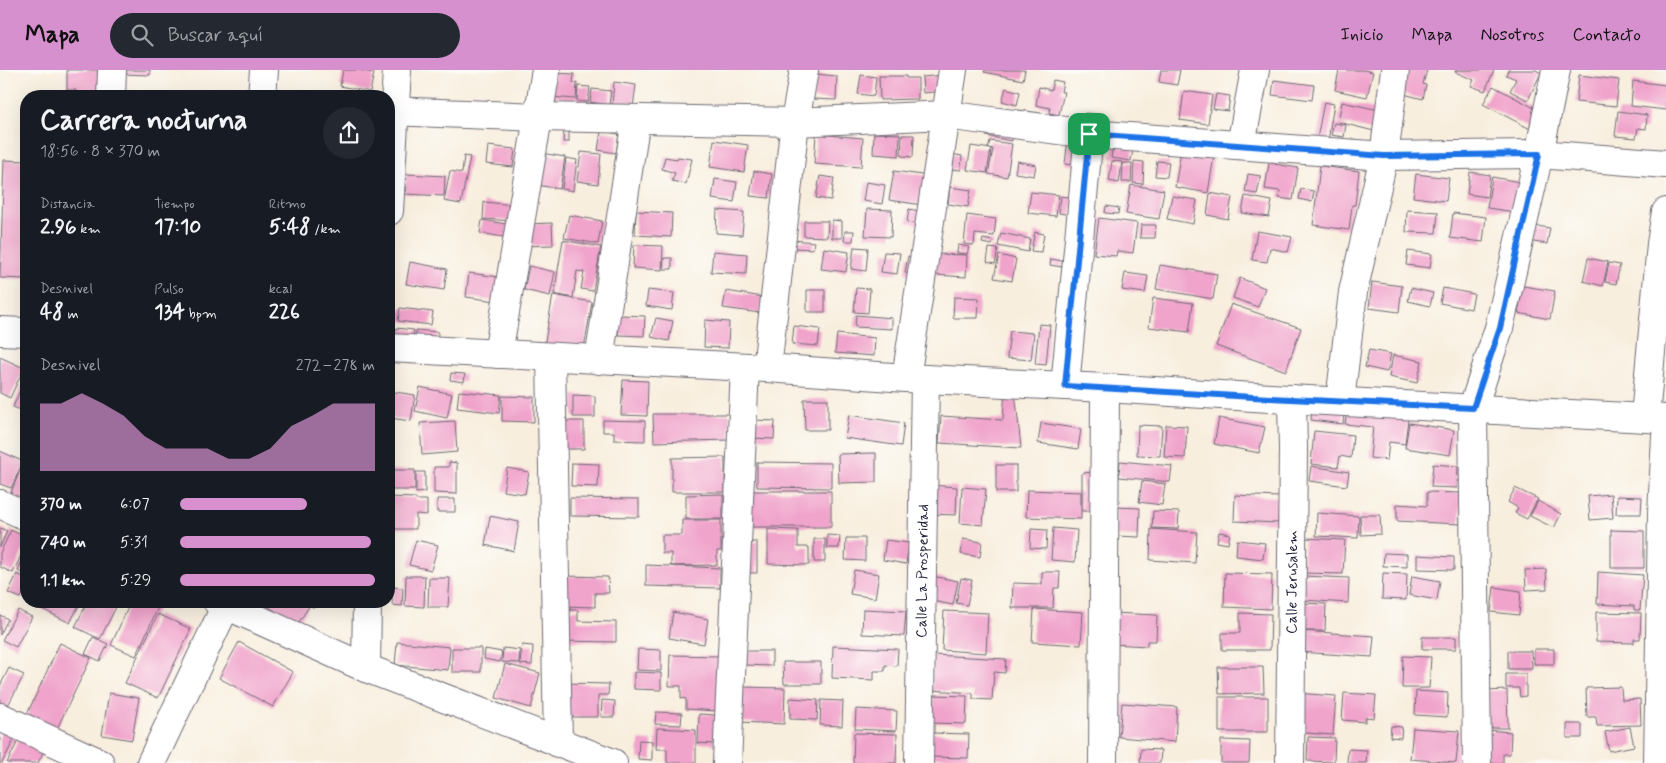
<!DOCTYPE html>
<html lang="es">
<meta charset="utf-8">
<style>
body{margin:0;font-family:Mynerve,sans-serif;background:#242831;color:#f1f3f6;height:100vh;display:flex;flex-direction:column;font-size:19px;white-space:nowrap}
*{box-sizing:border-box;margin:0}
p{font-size:16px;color:#9ea1a6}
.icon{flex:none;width:28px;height:28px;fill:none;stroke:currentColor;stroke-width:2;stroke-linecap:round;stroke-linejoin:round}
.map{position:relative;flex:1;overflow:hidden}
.details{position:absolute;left:20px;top:20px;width:375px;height:518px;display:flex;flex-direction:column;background:#171b24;border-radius:20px;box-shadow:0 5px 20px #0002}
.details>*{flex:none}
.pin{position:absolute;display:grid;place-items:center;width:42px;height:42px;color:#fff;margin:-21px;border-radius:10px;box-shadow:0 2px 8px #0006}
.round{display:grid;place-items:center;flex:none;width:52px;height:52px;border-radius:26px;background:#242831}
.head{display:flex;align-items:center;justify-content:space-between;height:85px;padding:0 20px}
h1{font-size:28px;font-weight:800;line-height:38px}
.metrics{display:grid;grid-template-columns:repeat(3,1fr);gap:8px;height:85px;padding:5px 20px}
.metrics div{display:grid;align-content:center}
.metrics b{font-size:21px;font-weight:800}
.metrics small{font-size:14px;font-weight:400}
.metrics p{font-size:14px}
.chart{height:140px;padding:10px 20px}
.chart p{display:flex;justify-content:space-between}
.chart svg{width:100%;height:90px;margin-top:5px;fill:#d690ce;opacity:.7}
ul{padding:0 20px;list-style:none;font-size:16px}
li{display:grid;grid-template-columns:80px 60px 1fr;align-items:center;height:38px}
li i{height:12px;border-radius:6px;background:#d690ce}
header{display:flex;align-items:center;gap:30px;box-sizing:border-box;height:70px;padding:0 25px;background:#d690ce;color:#111}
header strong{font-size:24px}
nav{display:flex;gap:28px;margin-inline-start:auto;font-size:18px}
.search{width:350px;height:45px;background:#242831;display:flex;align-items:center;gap:12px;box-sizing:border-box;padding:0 18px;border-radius:28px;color:#9ea1a6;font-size:19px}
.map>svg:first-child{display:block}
.building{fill:#f0a3cb}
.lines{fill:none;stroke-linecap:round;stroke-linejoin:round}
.street-casing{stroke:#6d6974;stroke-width:30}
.street{stroke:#fff;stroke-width:28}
.route-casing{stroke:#fff;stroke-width:10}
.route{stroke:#1a73e8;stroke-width:6}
.labels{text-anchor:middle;stroke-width:5;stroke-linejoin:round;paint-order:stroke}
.street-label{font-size:15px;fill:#22223b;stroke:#fdfcf7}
</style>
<header>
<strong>Mapa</strong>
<div class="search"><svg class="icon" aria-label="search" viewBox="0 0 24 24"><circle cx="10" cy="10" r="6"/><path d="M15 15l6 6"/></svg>Buscar aquí</div>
<nav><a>Inicio</a><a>Mapa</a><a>Nosotros</a><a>Contacto</a></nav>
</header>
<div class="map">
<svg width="1666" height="693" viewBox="0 0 1666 693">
<rect width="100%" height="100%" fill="#fdfcf7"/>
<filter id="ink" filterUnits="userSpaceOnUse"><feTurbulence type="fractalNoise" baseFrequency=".02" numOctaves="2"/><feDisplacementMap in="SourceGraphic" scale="10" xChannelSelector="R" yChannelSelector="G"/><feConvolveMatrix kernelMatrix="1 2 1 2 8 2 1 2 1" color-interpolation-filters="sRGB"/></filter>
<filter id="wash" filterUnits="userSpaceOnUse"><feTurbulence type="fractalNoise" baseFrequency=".0096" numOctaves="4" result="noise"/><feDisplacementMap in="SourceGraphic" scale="20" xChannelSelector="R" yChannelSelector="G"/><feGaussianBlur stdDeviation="1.12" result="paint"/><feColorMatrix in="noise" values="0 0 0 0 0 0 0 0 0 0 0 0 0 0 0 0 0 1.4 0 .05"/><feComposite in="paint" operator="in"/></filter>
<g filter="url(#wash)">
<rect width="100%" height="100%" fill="#f8eede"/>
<g id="blocks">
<!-- building -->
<path class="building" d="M67 0H106L105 26H76V20H67Z
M120 0H150V5L120 4Z
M343 0H359L374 3 370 22 340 16Z
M985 0H1025L1023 10 984 2Z
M1161 0H1180L1177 15 1159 12Z
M1339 0H1363L1373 2 1367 27 1335 20Z
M1401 0H1427L1423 14 1426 15 1423 29 1396 22Z
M1456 0H1494L1485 21 1471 16 1474 10 1455 2Z
M1508 0H1536L1541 3 1528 30 1510 21 1516 9 1506 5Z
M552 3 574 4 573 13H577L576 29 550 27Z
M815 4 837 6 836 30 813 29Z
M861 5 876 7 874 26 858 24Z
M944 5 945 21 923 23 922 7Z
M1579 5 1619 10 1616 36 1576 32Z
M879 6H906V8H918V29L880 30Z
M1053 10 1063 12 1061 22H1064L1059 45 1049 43 1050 38 1036 35 1039 17 1051 20Z
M1274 10 1314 15 1312 30 1272 25Z
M1633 11 1666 15V40L1631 36Z
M614 12 636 15 633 37 612 35Z
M578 16 590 17 588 32 577 31Z
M1493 16 1540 41 1534 61 1483 34Z
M1006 18 1020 22 1017 35 1002 31Z
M592 19 611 21 609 35 590 32Z
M1184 21 1212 25 1208 54 1180 50Z
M1216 24 1230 26 1228 41 1213 39Z
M1324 32 1334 34 1328 71 1317 69Z
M1342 32 1379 40 1374 61 1338 52Z
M1618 41 1647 45 1646 59 1638 58 1636 68 1615 66Z
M1085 43 1095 44V50H1085Z
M1334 53 1346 55 1344 67 1331 65Z
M987 59 1013 64 1012 71 986 66Z
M564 60H569V72H563Z
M601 61 619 64 616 83 598 80Z
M874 63 900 64 899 86 873 84Z
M816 64 863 68 861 97 814 94Z
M902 65H914L913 87 901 86Z
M1068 69 1080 70 1077 96 1065 94Z
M714 70 748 75 744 102 710 97Z
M990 71 1012 74 1007 107 988 104 993 79 988 78Z
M488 76 515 79 513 97 486 94Z
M971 76 991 79 987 103 967 100Z
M1113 76 1133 79 1131 91 1111 88Z
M1181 80 1214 86 1208 123 1175 117Z
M581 82 601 84 598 114 577 111Z
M541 83 565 87 560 119 537 115Z
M951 84 962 86 961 100 949 99Z
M464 86 470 87 461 134 444 131 450 101 462 103Z
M665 87 677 89 678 87 692 89 686 114 672 111 675 103 662 99Z
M566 88 577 90 573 121 562 119Z
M4 90 26 91V209L0 208Z
M1017 91 1036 95 1034 106 1015 103Z
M1112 91 1122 92 1119 113 1109 111Z
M1134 91 1144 92 1143 114 1133 113Z
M1157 91 1169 92 1167 107 1155 106Z
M1123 93H1132L1131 112H1122Z
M1269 93 1298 98 1293 130 1279 128 1280 121 1265 119Z
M1320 96 1359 101 1355 135H1352L1349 160 1313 155Z
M754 101 772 104 769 128 750 126Z
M894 101 929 106V136L889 130Z
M1470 102 1490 105 1487 127 1467 124Z
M406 104 445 106 444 126 405 124Z
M1248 104 1261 106 1257 124 1245 122Z
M1416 104 1449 108 1446 131 1413 127Z
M820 106 834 108 831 130 816 128Z
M1492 107 1520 112 1515 142 1487 138Z
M715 109 737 112 734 132 712 129Z
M866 112 885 115 882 134 863 131Z
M1131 115 1164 120 1159 149 1126 144Z
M950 117 971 120 968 137 948 134Z
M1301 119 1314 121 1312 132 1299 129Z
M1031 122 1059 125 1056 146 1028 143Z
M1210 123 1232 127 1228 149 1207 145Z
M1061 126 1074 128 1071 145 1059 143Z
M1172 126 1197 130 1193 154 1167 149Z
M1245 126 1272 131 1269 147 1242 143Z
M484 132 515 135 514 151 483 149Z
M1106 136 1119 138 1118 144 1105 143Z
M867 139 892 140 891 167 865 166Z
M909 139 924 142 922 155 907 152Z
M717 140 744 142 742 165 716 163Z
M1407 140 1438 142 1436 163 1406 162Z
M636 141 672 143 671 167 635 165Z
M1453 143 1486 147 1483 172 1450 168Z
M569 145 602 151 598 174 564 168Z
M967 145 996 149 994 166 975 164 974 175 964 174Z
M1099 148 1137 153 1133 183 1117 181 1116 186 1094 184Z
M482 150 512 155 509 168 480 163Z
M832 150 842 151V168H832Z
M804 151H828L827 167 804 166Z
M552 153 553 175 525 176V154Z
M1141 155H1156L1155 168H1140Z
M1530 155 1550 158 1547 174 1527 171Z
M845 161H854L853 171H844Z
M1257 161 1292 167 1288 182 1270 178 1267 192 1252 190Z
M1035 162 1044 164 1041 182 1031 181Z
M1001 163 1030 169 1028 182 998 176Z
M983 169 993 171 992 175 982 173Z
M563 170 601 177 593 221 581 219 584 202 577 201 573 228 554 224Z
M793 170 814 172 813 179 793 178Z
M634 175 663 176 662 200 633 198Z
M958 175 969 177 967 184 957 183Z
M854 177 868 178 866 201 851 199Z
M824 178 849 182 846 202 821 199Z
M989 178 998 179 995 194 987 192Z
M713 181 747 184 746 204 711 202Z
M1408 181 1432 184 1430 198 1406 195Z
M884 182 900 183 897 204 881 202Z
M935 184 967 185 966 207 935 205Z
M999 185 1016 189 1012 211 994 208Z
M908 186 921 189 918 205 905 203Z
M664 188H672V199H663Z
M1588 188 1608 192 1603 216 1583 211Z
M1051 189 1063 191 1062 197 1050 195Z
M410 192 447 199 444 220 406 214Z
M1609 193 1620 195 1616 214 1605 212Z
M1160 195 1217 204 1213 229 1156 219Z
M529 196 555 202 550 226 524 220Z
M469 203 499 207 496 231 466 227Z
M1125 203 1148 206 1145 223 1122 220Z
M1240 208 1265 218 1258 237 1233 228Z
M1372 212 1402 216 1399 242 1369 238Z
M1523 216 1555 221 1550 249 1518 243Z
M856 218 870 219 868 243 854 242Z
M1411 218 1433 223 1430 236 1408 231Z
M1443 218 1474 224 1471 239 1440 233Z
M648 220 674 223 672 240 646 236Z
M807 220H825V242H807Z
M726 221 763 227 760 243 723 238Z
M553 225 592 232 583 284 544 277Z
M954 227 979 228 978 248H953Z
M1153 228 1193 233 1189 262 1149 257Z
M1231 234 1301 258 1286 301 1216 276Z
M400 238 433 242 431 255 398 251Z
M619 245 645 246 644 266 618 265Z
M856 245 892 248V259L855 257Z
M656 248 673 251 669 271 651 267Z
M705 250 729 252 728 278 704 277Z
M1039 254 1050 255 1046 295 1035 294Z
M794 256 820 259 818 276 792 274Z
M396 258 414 260 412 273 394 271Z
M416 260 438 262 437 275 415 273Z
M1010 261 1034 263 1031 290 1007 288Z
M837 264 875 268 874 286 835 283Z
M1369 280 1391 284 1387 302 1365 297Z
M1393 285 1422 291 1417 313 1389 307Z
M0 287 24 298 10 328 0 323Z
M451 303 465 304 464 312 450 310Z
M26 306V342L13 337Z
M623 310 648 311 647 346 621 345Z
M420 317 452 324 447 348 415 341Z
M1005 319 1015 321 1021 378 939 373 941 346 1003 350Z
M389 321 415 325 411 351 389 348Z
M459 321 501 325 499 343 457 338Z
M573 325 595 326V347H573Z
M502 326 534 327V352L502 351Z
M804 329H828V360H805Z
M1312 337 1344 341 1343 354 1311 350Z
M1347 340 1408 349 1405 374 1389 372 1387 390 1370 388 1373 357 1345 354Z
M653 344H730V370L654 372Z
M849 345 904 353 901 376 845 368Z
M1219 348 1265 357 1259 383 1214 374Z
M603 350 645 351V371L614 370V362H603Z
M752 350 775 351 774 369 751 368Z
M455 351 457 382 422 385 420 353Z
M562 351H584V379H562Z
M1041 353 1081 359 1078 379 1038 373Z
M1409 353 1454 360 1450 385 1405 378Z
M1138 355 1162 356 1160 386 1137 385Z
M1166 355 1187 356 1185 388 1164 387Z
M1314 361 1353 365 1351 388 1340 386 1338 397 1311 394Z
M0 381 24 392 26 386V432L10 425 22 395 11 418 0 414Z
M876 383V412L839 413 838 384Z
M725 387V422H672V388Z
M1120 391 1172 396 1170 412 1119 407Z
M449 392 457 393V424L434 423V397H449Z
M757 392 831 393V418L757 417Z
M572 393 599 394 598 417 571 416Z
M1433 394 1458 396 1457 418 1431 417Z
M996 395H1016V422H996Z
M1311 396 1349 402 1347 416 1309 411Z
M507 398 529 402 525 424 503 421Z
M389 400H415V420H389Z
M416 402H425V422L416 423Z
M1094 402V441H1082V403Z
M1142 411 1165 414 1162 435 1139 432Z
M931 415 957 417 956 445 929 444Z
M962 417 986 419 983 455 960 453Z
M1515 418 1538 429 1527 449 1515 443 1518 438 1508 432Z
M1027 420 1081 422V449L1026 447Z
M751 421H831V457H751Z
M1427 422 1461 423 1460 454 1397 451V434L1427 436Z
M723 424V449H686V425Z
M1611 424 1613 448 1590 450 1588 426Z
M1235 425 1279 427 1278 453 1234 451Z
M1617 426 1642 427 1641 444H1616Z
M389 427 416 428V430H427V445L416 444V459H389Z
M570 428 639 429V447L570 446Z
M437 429H455V442H437Z
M1538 431 1561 444 1554 458 1530 446Z
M1116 437 1140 438 1139 467 1115 466Z
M1153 441 1179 442 1178 459 1152 458Z
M1317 443 1359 446 1358 468 1316 466Z
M1360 445H1380L1381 464 1361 465Z
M490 446 519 452 514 481 485 475Z
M682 450H721V481H717V495L671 496V483H662V465H682Z
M0 458 7 461 0 477Z
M1053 458 1077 460 1075 492 1051 490Z
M768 459 798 460V477H809V495L768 494Z
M1031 459 1047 460 1046 479 1030 478Z
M1151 459 1197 462 1195 493 1150 490Z
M11 460 26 467V475L13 503 0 497V483Z
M1611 460 1644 461V498H1611Z
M1219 462 1230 464 1228 474 1217 472Z
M827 465 840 466 839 478H827Z
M846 468H865V491L845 490Z
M1304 468 1345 470 1343 504 1302 503Z
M814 469H825V492H814Z
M963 469 982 472 980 487 961 484Z
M416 470 438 475 431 500 409 495Z
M886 470 909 473 906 494 883 490Z
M1237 470 1265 473 1263 489 1236 486Z
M744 472H757V503H745Z
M26 480V505L18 501Z
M1384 483 1407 484V497L1383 496Z
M1417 485 1454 487V500L1417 499Z
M646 495 720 498V518L646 516Z
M1546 499 1547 519 1526 520 1525 500Z
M854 500 879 504 875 528 850 524Z
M1042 502H1060L1059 518H1054L1053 538H1012L1013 513 1042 514Z
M1598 502 1643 505 1640 540H1634V536L1597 534Z
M1225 503 1272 504 1271 539 1224 537Z
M1383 503 1407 504 1406 530 1382 529Z
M17 504 26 508V517L21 528 8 523Z
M406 506H425L424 537 405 536Z
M562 506 608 507 609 523H595V537L562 536Z
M932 506 958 511 953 535 927 530Z
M1303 506 1349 508 1348 533 1302 530Z
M1412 506 1440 511 1437 530 1409 525Z
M429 508H450L448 537H428Z
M961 508 972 510 967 535 956 533Z
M393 517 403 518 402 536 392 535Z
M1494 517 1521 521 1519 545 1491 542Z
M40 531H81L70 553 38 537Z
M88 531H119L100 569 75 557Z
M131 531H161L136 586 111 575Z
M270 531H304L310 535 297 555 267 536Z
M311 531H350L351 534 312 537Z
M1302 533 1326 534 1325 561H1303L1374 566 1372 587 1299 582Z
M863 539 906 541 904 566 862 564Z
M1034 539 1083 542 1081 575 1032 572Z
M18 540 32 547 16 577 2 570Z
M562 540H578V551L616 552V572L562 571Z
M944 541 988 543 986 583 942 580Z
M673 542 708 549 704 574 669 568Z
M1596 542 1641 543 1640 569H1634V573L1596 572Z
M1113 543 1157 545 1156 571H1147V576L1112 574Z
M1240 543 1271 544 1270 580H1222V563H1240Z
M158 544 191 559 158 628 125 613Z
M0 545 8 549 0 565Z
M93 567 108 574 100 591 85 584Z
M1422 567H1456V579H1422Z
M239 572 293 602 273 637 219 608Z
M397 572 450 577 448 600 395 595Z
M60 573 91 588 52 669 22 655Z
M522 575 533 576 532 595 520 594Z
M833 576 898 579 897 596 885 595V601H874V610L832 608Z
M452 578H481V602H452Z
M503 578 520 580 519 593 502 592Z
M485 579 502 582 500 592 484 589Z
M638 579 661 580V601L637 600Z
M1534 579H1554V594H1534Z
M743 581H772V596L744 595Z
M1508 581H1531L1532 599H1508Z
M670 585 719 586 718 641 686 639V629L681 628V616H669Z
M933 585 1006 589 1005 603 994 602 992 630 973 629V623L932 620Z
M1403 586 1431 587 1429 618H1402Z
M783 592H821V614H784Z
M505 594 540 603 531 638 496 628Z
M1218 597H1263L1264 623 1219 624Z
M9 598 24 605 5 641 0 638V616Z
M634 602 661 603V620L634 619Z
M1506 604H1526V626L1520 627 1519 618H1506Z
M564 613 609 614 608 625H598V647H563Z
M741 617 785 618 784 654 739 652Z
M1621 617 1622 630 1640 629 1641 655 1597 656 1596 647H1587L1586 618Z
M1507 620 1508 658H1486L1485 621Z
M1416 621 1448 623 1447 647 1415 645Z
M109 623 139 628 132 670 102 665Z
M1295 623 1336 626 1333 665 1293 662Z
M1344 623 1376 625 1374 648 1366 647 1365 652 1342 650Z
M933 625 967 626 966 654 932 653Z
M1219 627H1268V662H1219Z
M790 628 818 630 817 650 790 649Z
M602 630 615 631 614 647H601Z
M821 630 843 631 842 656 820 655Z
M1122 633 1177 637 1175 672 1119 667Z
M856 639 897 641 896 661 855 659Z
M656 642 682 643 681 655 655 654Z
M699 644 715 645 714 674 698 673Z
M1567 654H1582V668H1567Z
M1391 656 1402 657 1401 668 1390 667Z
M1630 657 1634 676 1609 681 1605 662Z
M0 658 16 666 2 693H0Z
M657 658 696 660V693H667V679H656Z
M1413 658 1459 661 1456 693 1410 689Z
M1487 660 1511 662 1510 684H1503V693H1486Z
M854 663 897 664 896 693H853Z
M931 663 969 664 968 688 930 687Z
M20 667 45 679 38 693H7Z
M1308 667 1335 668 1334 692 1307 691Z
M639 670 652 671V690L638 689Z
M1221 670 1250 671 1249 693H1221Z
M1141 679 1161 680 1160 693H1140Z
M1348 679 1367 680 1366 693H1347Z"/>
</g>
</g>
<g filter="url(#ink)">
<use href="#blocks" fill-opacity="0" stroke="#6d6974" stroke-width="1"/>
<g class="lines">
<!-- street casing -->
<g class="street-casing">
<g id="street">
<path d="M111 26 112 0"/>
<path d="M262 26 264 0"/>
<path d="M389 41 539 47 795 52 946 45 1089 64 1384 86 1539 84 1666 94"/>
<path d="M1241 75 1255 0"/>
<path d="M389 141 397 0"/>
<path d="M0 261 26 262"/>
<path d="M389 278 767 298 906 308 1105 318 1270 328 1666 349"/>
<path d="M498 284 546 0"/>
<path d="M551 287 558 673"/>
<path d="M599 290 636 49"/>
<path d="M767 298 795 52 804 0"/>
<path d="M906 308 953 0"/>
<path d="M1065 316 1089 64"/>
<path d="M1340 331 1353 222 1384 86 1395 0"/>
<path d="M1645 347 1661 174 1666 142"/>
<path d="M0 434 26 446"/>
<path d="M217 531 366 598 613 693"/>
<path d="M366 598 367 531"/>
<path d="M0 647 100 693"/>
<path d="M151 693 228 531"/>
<path d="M727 693 745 298"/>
<path id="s1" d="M919 693 925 309"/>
<path d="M1103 693 1105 318"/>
<path id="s2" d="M1290 693 1293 379 1292 329"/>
<path d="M1477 693 1473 338 1499 258 1539 84 1556 0"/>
<path d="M1658 693 1662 443 1666 366"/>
</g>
</g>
<!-- street -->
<use href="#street" class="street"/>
</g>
</g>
<g class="lines" filter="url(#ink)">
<!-- route casing -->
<g class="route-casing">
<path id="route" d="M1089 64 1384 86 1539 84 1500 258 1473 338 1270 328 1065 316Z"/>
</g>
<!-- route -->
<use href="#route" class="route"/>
</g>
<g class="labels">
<!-- street labels -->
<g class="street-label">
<text dy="5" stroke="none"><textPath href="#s1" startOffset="192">Calle La Prosperidad</textPath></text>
<text dy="5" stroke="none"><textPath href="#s2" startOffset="181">Calle Jerusalem</textPath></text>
</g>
</g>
</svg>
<div class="pin" style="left:1089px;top:64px;background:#1e9e55"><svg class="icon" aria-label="arrive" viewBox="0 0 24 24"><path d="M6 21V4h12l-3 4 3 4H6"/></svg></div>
<section class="details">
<div class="head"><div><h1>Carrera nocturna</h1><p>18:56 · 8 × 370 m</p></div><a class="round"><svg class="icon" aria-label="share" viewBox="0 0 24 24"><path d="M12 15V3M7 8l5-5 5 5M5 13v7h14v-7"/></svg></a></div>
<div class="metrics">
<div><p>Distancia</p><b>2.96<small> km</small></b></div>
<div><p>Tiempo</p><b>17:10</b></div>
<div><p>Ritmo</p><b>5:48<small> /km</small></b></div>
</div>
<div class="metrics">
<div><p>Desnivel</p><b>48<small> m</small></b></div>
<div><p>Pulso</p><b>134<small> bpm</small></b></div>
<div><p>kcal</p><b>226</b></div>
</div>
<div class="chart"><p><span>Desnivel</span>272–278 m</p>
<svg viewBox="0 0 160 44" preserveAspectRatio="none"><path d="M0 44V11L10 11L20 6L30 11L40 17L50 27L60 33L70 33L80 33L90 38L100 38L110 33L120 22L130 17L140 11L150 11L160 11V44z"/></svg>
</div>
<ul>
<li><b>370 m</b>6:07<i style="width:65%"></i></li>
<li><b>740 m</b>5:31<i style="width:98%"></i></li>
<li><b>1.1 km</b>5:29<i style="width:100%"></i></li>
</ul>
</section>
</div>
